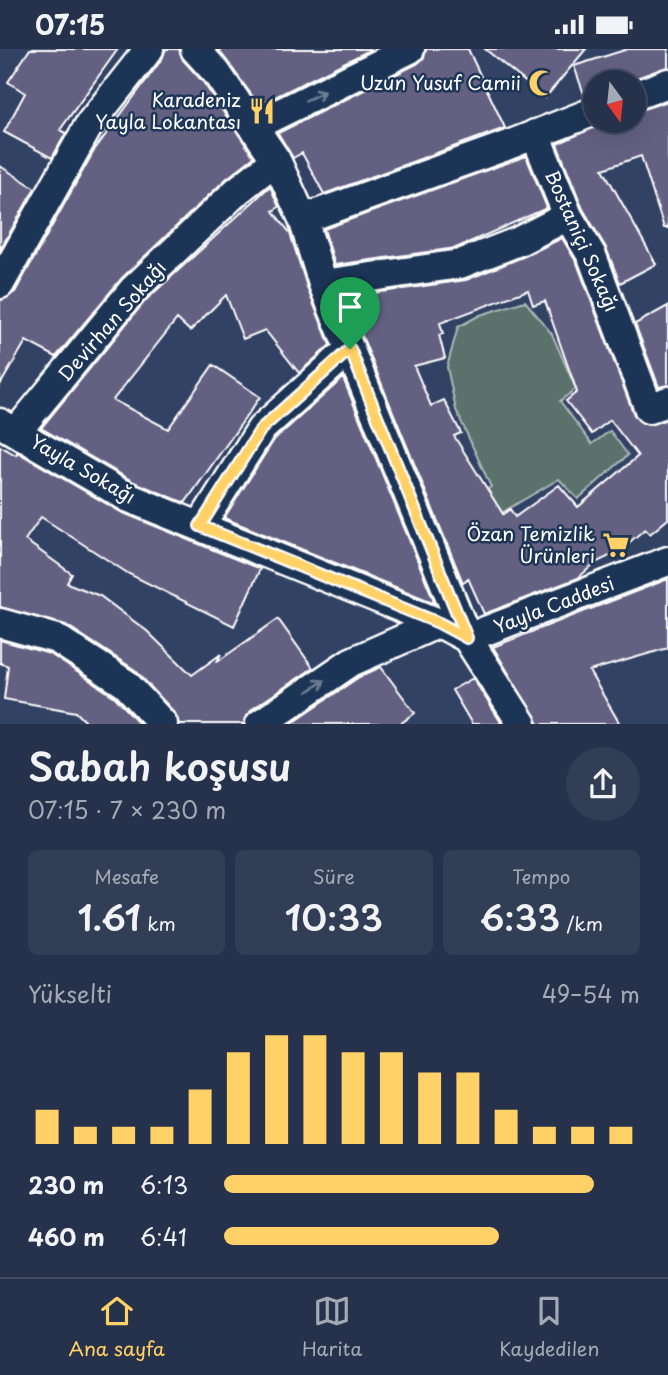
<!DOCTYPE html>
<html lang="tr">
<meta charset="utf-8">
<style>
body{margin:0;font-family:"Playpen Sans",sans-serif;background:#323e55;color:#f1f3f6;height:100vh;display:flex;flex-direction:column;font-size:26px;white-space:nowrap}
*{box-sizing:border-box;margin:0}
p{font-size:23px;color:#a4aab5}
.icon{flex:none;width:38px;height:38px;fill:none;stroke:currentColor;stroke-width:2;stroke-linecap:round;stroke-linejoin:round}
.map{position:relative;height:675px;overflow:hidden}
.sheet{display:flex;flex-direction:column;background:#26324b;flex:1}
.sheet>*{flex:none}
.needle{width:46px;rotate:165deg}
.controls{position:absolute;left:583px;top:21px;display:grid;gap:14px}
.controls a{display:grid;place-items:center;width:63px;height:63px;border-radius:50%;background:#26324b;box-shadow:0 7px 28px #0002,0 0 0 2px #424d63;font-size:35px}
.pin{position:absolute;display:grid;place-items:center;width:60px;height:60px;color:#fff;margin:-72px -30px;border-radius:50% 50% 50% 0;rotate:-45deg;box-shadow:0 0 7px #0007}
.pin .icon{rotate:45deg}
.round{display:grid;place-items:center;flex:none;width:74px;height:74px;border-radius:37px;background:#323e55}
.head{display:flex;align-items:center;justify-content:space-between;height:119px;padding:0 28px}
h1{font-size:38px;font-weight:600;line-height:52px}
.metrics{display:grid;grid-template-columns:repeat(3,1fr);gap:10px;height:119px;padding:7px 28px}
.metrics div{display:grid;align-content:center;border-radius:10px;background:#323e55;text-align:center}
.metrics b{font-size:35px;font-weight:600}
.metrics small{font-size:19px;font-weight:400}
.metrics p{font-size:19px}
.chart{height:196px;padding:14px 28px}
.chart p{display:flex;justify-content:space-between}
.chart svg{width:100%;height:126px;margin-top:7px;stroke:#ffd166;stroke-width:6}
ul{padding:0 28px;list-style:none;font-size:23px}
li{display:grid;grid-template-columns:112px 84px 1fr;align-items:center;height:52px}
li i{height:18px;border-radius:9px;background:#ffd166}
.status{display:flex;justify-content:space-between;align-items:center;height:49px;padding:0 35px;background:#26324b;direction:ltr}
.status svg{height:19px;fill:currentColor}
.menu{display:flex;justify-content:space-around;align-items:center;height:98px;border-top:2px solid #424d63;background:#26324b;font-size:19px;color:#a4aab5}
.menu a{display:grid;justify-items:center;gap:4px}
.menu .selected{color:#ffd166}
.map>svg:first-child{display:block}
.green{fill:#5a716c;stroke:#acb8b6;stroke-width:2}
.building{fill:#646182;stroke:#fff;stroke-width:2;fill-rule:evenodd}
.lines{fill:none;stroke-linecap:round;stroke-linejoin:round}
.minor-casing{stroke:#fff;stroke-width:33}
.minor{stroke:#1d3557;stroke-width:28}
.oneway{stroke:#6c7c92}
.route-casing{stroke:#fff;stroke-width:14}
.route{stroke:#ffd166;stroke-width:9}
.labels{text-anchor:middle;stroke-width:5;stroke-linejoin:round;paint-order:stroke}
.poi-label{font-size:19px;fill:#fff;stroke:#1d3557;text-anchor:end}
.street-label{font-size:19px;fill:#fff;stroke:#1d3557}
</style>
<div class="status"><b>07:15</b><svg viewBox="0 0 49 12"><path d="M0 12V9h3v3zM5 12V6h3v6zM10 12V3h3v9zM15 12V0h3v12zM26 1h20v11H26zM47 4h2v5h-2z"/></svg></div>
<div class="map">
<svg width="668" height="675" viewBox="0 0 668 675">
<rect width="100%" height="100%" fill="#324264"/>
<filter id="ink" filterUnits="userSpaceOnUse"><feTurbulence type="fractalNoise" baseFrequency=".0143" numOctaves="2"/><feDisplacementMap in="SourceGraphic" scale="14" xChannelSelector="R" yChannelSelector="G"/><feConvolveMatrix kernelMatrix="1 2 1 2 8 2 1 2 1" color-interpolation-filters="sRGB"/></filter>
<g filter="url(#ink)">
<!-- green -->
<path class="green" d="M525 252 552 285 576 340 560 352 592 395 610 382 628 406 578 450 559 430 479 477 460 458 491 438 456 361 447 318 458 278 480 266Z"/>
<!-- building -->
<path class="building" d="M30 0H118L60 81 66 84 52 109 4 83 25 44 8 33Z
M166 0H179L183 11 203 33 254 108 226 130 122 229 56 308 26 292 0 336V252L15 243 95 100 162 10Z
M218 0H372L259 56Z
M426 0H468L505 79 324 145 302 104 293 109 278 84 417 15 424 9Z
M485 0H586L545 49Z
M628 0H668V18L625 33H595V46L585 48 574 17Z
M668 52V179H664L641 107 603 120 656 215 620 234 606 199 583 160 557 95 608 72H634V63Z
M526 107 547 159 456 199 335 216 324 180Z
M0 117 35 139 0 201Z
M270 137 279 158 273 162 290 184 308 241 330 296 299 324 265 281 243 290 226 246 190 282 177 270 113 351 168 380 213 316 260 348 185 454 134 433 41 379 145 252Z
M562 189 577 214 634 366 647 376 668 370V470L650 485 645 480 618 503 595 514 578 529 484 565 468 529 463 534 346 248 466 231 525 207ZM528 241 533 256 545 252 577 343 566 352 592 385 610 371 638 407 578 458 559 436 515 468 510 460 503 465 454 387 461 384 444 351 431 357 414 317 445 309 439 286 443 285 440 274Z
M668 257V336L659 338 635 275Z
M343 329 435 554 224 469 274 391Z
M0 397 16 406 17 403 121 463 260 520 234 577 129 525 41 468 25 491 72 525 67 534 100 547 147 582 192 626 221 605 217 613 278 570 313 619 251 661 244 675H179L175 664 135 621 66 576 0 558Z
M668 530V599L589 622 620 675H539L493 598Z
M0 591 50 605 115 648 140 675H88L76 663 4 650 8 617 0 614Z
M381 618 415 664 400 675H290L359 628Z
M473 629 502 675H472L452 641Z"/>
<g class="lines">
<!-- minor casing -->
<g class="minor-casing">
<path id="minor" d="M195 0 216 23 276 111 303 170 323 235 467 589 522 675
M634 47 668 34
M254 77 410 0
M535 85 568 167 592 207 649 360 668 352
M303 170 506 97 595 62
M0 235 89 76 149 0
M323 235 460 215 519 192 568 167
M0 374 127 448 439 574 467 589 668 512
M17 382 133 241 237 142 276 111
M200 477 261 380 350 300
M0 574 57 590 126 635 163 675
M260 675 351 613 439 574"/>
</g>
<!-- minor -->
<use href="#minor" class="minor"/>
</g>
<!-- one-way arrows -->
<defs><path id="oneway-shaft" d="M-6 0H5M1.5-3L5.5 0L1.5 3" fill="none" stroke-width="1.6" stroke-linecap="round" stroke-linejoin="round" transform="scale(1.75)"/></defs>
<g class="oneway">
<use href="#oneway-shaft" transform="translate(315 47) rotate(-26)"/>
<use href="#oneway-shaft" transform="translate(316 637) rotate(-34)"/>
</g>
</g>
<g class="lines" filter="url(#ink)">
<!-- route casing -->
<g class="route-casing">
<path id="route" d="M350 300 467 589 439 574 200 477 261 380Z"/>
</g>
<!-- route -->
<use href="#route" class="route"/>
</g>
<!-- icons -->
<defs>
<g id="mosque-bare" transform="scale(2.1)"><path d="M3.5-4.9A6 6 0 1 0 3.5 4.9A5 5 0 1 1 3.5-4.9Z" fill="#ffd166" stroke="#1d3557" stroke-width="2.5" paint-order="stroke"/></g>
<g id="restaurant-bare" transform="scale(2.1)"><path d="M-5-6h1v4h1v-4h1v4h1v-4h1v5L-1.5 .5V6h-2V.5L-5-1ZM5-6V6H3V1.5H1.5Q1.5-4 5-6Z" fill="#ffd166" stroke="#1d3557" stroke-width="2.5" paint-order="stroke"/></g>
<g id="supermarket-bare" transform="scale(2.1)"><path d="M-6-5.5h2.5l.6 2H6L4.5 2H-2.5L-4.4-4H-6ZM-1.5 3.2a1.3 1.3 0 1 0 .1 0ZM3 3.2a1.3 1.3 0 1 0 .1 0Z" fill="#ffd166" stroke="#1d3557" stroke-width="2.5" paint-order="stroke"/></g>
</defs>
<g fill-rule="evenodd">
<use href="#mosque-bare" x="542" y="34"/>
<use href="#restaurant-bare" x="262" y="62"/>
<use href="#supermarket-bare" x="616" y="496"/>
</g>
<g class="labels">
<!-- poi labels -->
<g class="poi-label">
<text x="521" y="41">Uzun Yusuf Camii</text>
<text x="241" y="58">Karadeniz<tspan x="241" dy="22">Yayla Lokantası</tspan></text>
<text x="595" y="492">Özan Temizlik<tspan x="595" dy="22">Ürünleri</tspan></text>
</g>
<!-- street labels -->
<g class="street-label">
<text transform="translate(582 192) rotate(66)" y="7">Bostaniçi Sokağı</text>
<text transform="translate(112 272) rotate(-49)" y="7">Devirhan Sokağı</text>
<text transform="translate(83 420) rotate(30)" y="7">Yayla Sokağı</text>
<text transform="translate(554 556) rotate(-21)" y="7">Yayla Caddesi</text>
</g>
</g>
</svg>
<div class="controls">
<a><svg class="needle" viewBox="-14 -14 28 28"><path d="M0-13l5 13h-10z" fill="#e53935"/><path d="M0 13l5-13h-10z" fill="#a4aab5"/></svg></a>
</div>
<div class="pin" style="left:350px;top:300px;background:#1e9e55"><svg class="icon" aria-label="arrive" viewBox="0 0 24 24"><path d="M6 21V4h12l-3 4 3 4H6"/></svg></div>
</div>
<section class="sheet">
<div class="head"><div><h1>Sabah koşusu</h1><p>07:15 · 7 × 230 m</p></div><a class="round"><svg class="icon" aria-label="share" viewBox="0 0 24 24"><path d="M12 15V3M7 8l5-5 5 5M5 13v7h14v-7"/></svg></a></div>
<div class="metrics">
<div><p>Mesafe</p><b>1.61<small> km</small></b></div>
<div><p>Süre</p><b>10:33</b></div>
<div><p>Tempo</p><b>6:33<small> /km</small></b></div>
</div>
<div class="chart"><p><span>Yükselti</span>49–54 m</p>
<svg viewBox="0 0 160 44" preserveAspectRatio="none"><path d="M5 44V32M15 44V38M25 44V38M35 44V38M45 44V25M55 44V12M65 44V6M75 44V6M85 44V12M95 44V12M105 44V19M115 44V19M125 44V32M135 44V38M145 44V38M155 44V38"/></svg>
</div>
<ul>
<li><b>230 m</b>6:13<i style="width:89%"></i></li>
<li><b>460 m</b>6:41<i style="width:66%"></i></li>
</ul>
</section>
<nav class="menu">
<a class="selected"><svg class="icon" aria-label="home" viewBox="0 0 24 24"><path d="M3 11l9-7 9 7M6 9v11h12V9"/></svg>Ana sayfa</a>
<a><svg class="icon" aria-label="map" viewBox="0 0 24 24"><path d="M3 6l6-2 6 2 6-2v14l-6 2-6-2-6 2zM9 4v14M15 6v14"/></svg>Harita</a>
<a><svg class="icon" aria-label="saved" viewBox="0 0 24 24"><path d="M7 4h10v16l-5-4-5 4z"/></svg>Kaydedilen</a>
</nav>
